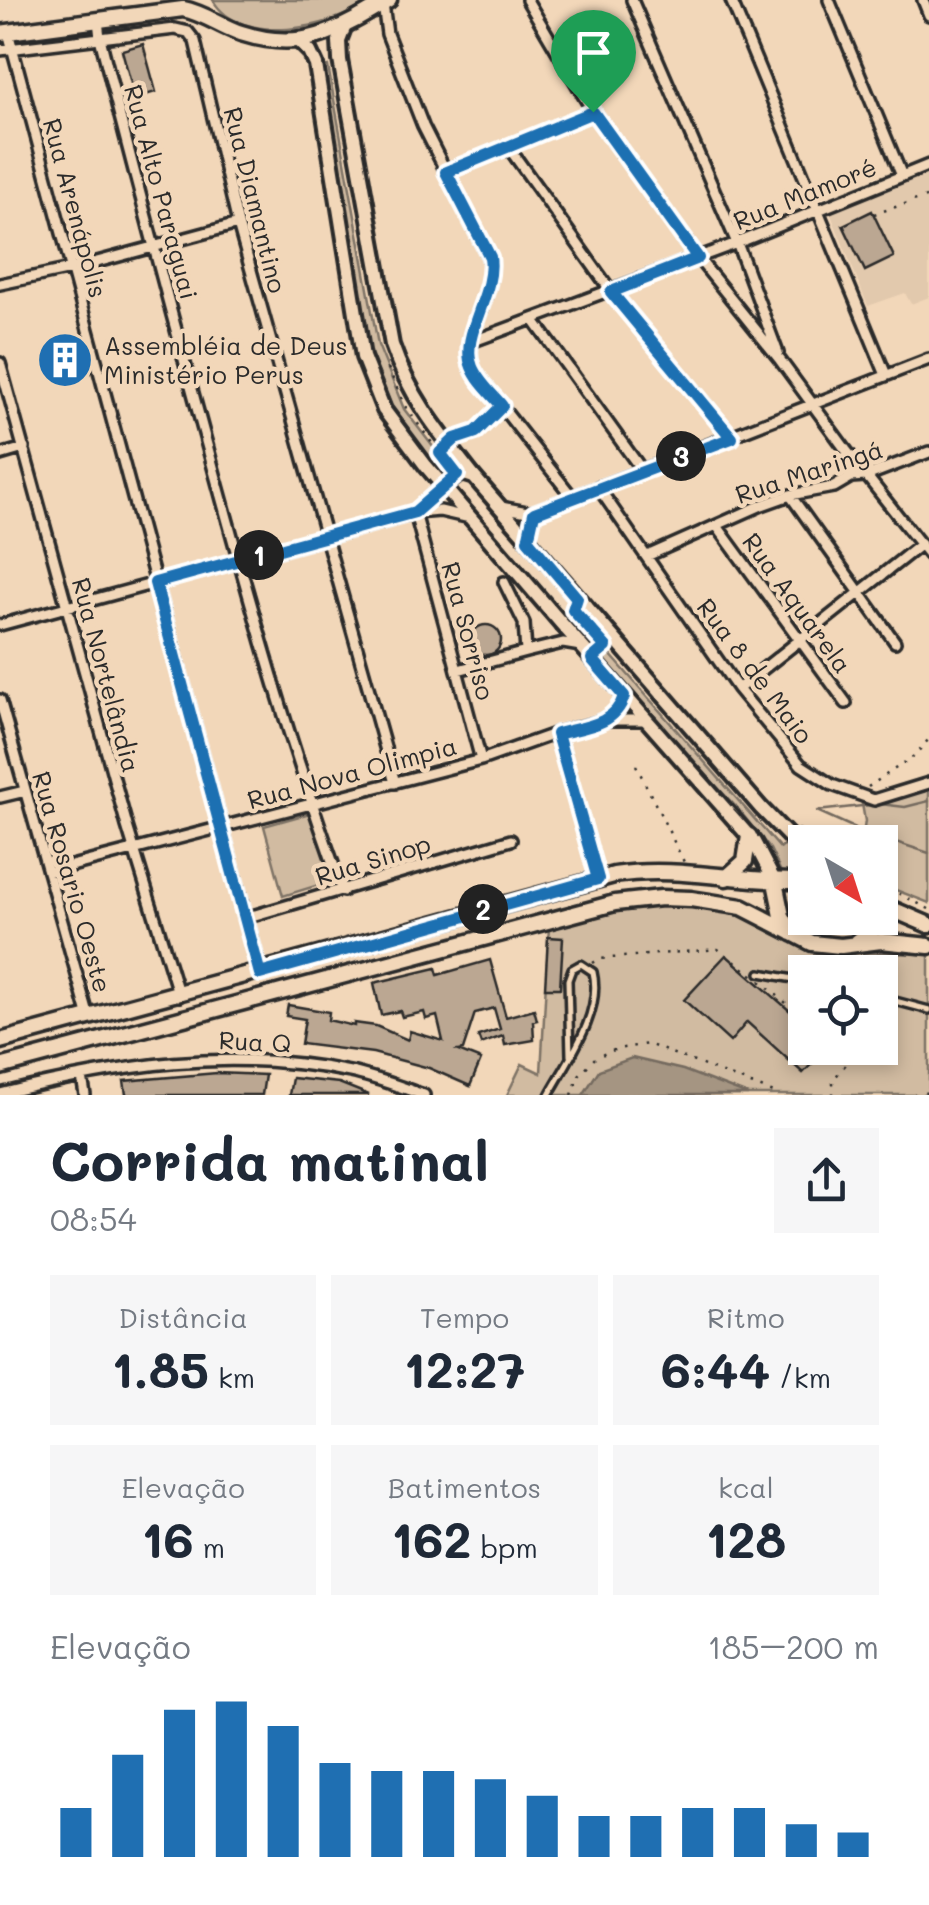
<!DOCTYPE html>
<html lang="pt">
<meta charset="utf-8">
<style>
body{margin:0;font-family:Mali,sans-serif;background:#f6f6f7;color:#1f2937;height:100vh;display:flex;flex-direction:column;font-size:38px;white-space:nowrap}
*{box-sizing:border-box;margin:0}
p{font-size:32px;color:#747a83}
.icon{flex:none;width:55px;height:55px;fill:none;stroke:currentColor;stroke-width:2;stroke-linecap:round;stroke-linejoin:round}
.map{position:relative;height:1095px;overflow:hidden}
.side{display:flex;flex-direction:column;background:#fff;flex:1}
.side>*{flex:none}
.needle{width:65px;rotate:141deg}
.fabs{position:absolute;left:788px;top:825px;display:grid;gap:20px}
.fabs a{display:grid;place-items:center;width:110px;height:110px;border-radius:0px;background:#fff;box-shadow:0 5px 15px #0003;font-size:50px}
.pin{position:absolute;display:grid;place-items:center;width:85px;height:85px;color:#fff;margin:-102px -42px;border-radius:50% 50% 50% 0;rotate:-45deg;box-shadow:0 0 10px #0007}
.pin .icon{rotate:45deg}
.km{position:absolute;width:50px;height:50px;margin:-25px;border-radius:50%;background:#222;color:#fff;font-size:28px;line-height:50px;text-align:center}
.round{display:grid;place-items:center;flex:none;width:105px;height:105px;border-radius:0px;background:#f6f6f7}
.summary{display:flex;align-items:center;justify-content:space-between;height:170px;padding:0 50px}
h1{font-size:55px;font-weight:800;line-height:75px}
.stats{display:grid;grid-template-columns:repeat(3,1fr);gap:15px;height:170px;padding:10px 50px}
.stats div{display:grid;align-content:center;border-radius:0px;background:#f6f6f7;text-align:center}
.stats b{font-size:50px;font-weight:800}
.stats small{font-size:28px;font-weight:400}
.stats p{font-size:28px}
.chart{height:280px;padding:20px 50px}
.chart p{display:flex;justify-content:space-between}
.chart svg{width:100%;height:180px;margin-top:10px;stroke:#1f6fb2;stroke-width:6}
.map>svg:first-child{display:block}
.built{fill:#e2c9ad}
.green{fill:#d1bba1;stroke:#7e7366;stroke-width:2.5;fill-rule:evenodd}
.water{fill:#a59582;stroke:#746b5f;stroke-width:2.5}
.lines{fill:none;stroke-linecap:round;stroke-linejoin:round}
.stream{stroke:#746b5f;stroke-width:2.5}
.building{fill:#bba792;stroke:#2b2b2b;stroke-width:2.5}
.lane-casing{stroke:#2b2b2b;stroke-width:12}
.street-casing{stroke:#2b2b2b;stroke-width:16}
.secondary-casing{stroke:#2b2b2b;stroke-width:20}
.primary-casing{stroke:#2b2b2b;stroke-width:21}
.path{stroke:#2b2b2b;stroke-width:2.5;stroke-dasharray:2.5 8;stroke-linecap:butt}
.lane{stroke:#f2d7b9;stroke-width:5}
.street{stroke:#f2d7b9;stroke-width:9}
.secondary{stroke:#f2d7b9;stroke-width:12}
.primary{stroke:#f2d7b9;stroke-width:14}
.route-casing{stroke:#fff;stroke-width:20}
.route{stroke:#1f6fb2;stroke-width:12}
.labels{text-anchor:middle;stroke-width:9;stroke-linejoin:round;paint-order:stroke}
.street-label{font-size:25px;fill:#2b2b2b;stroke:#f2d7b9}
.poi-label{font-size:25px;fill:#2b2b2b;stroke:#f2d7b9;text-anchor:start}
</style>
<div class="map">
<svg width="929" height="1095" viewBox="0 0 929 1095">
<rect width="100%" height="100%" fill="#f2d7b9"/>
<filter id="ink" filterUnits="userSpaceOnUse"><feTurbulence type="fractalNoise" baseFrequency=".01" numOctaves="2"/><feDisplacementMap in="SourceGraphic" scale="20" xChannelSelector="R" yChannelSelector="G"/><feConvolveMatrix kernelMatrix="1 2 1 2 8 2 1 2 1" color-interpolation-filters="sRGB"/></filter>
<g filter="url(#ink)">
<!-- built -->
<path class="built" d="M929 168V297L911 304 905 293 868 306 830 212 835 204Z"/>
<!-- green -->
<path class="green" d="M213 0H369C335 30 239 47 213 0Z
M328 66 378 345 404 409 437 452 431 459 392 407 371 357 324 67Z
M581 621 780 848 784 845 805 864V872H781L770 849 739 810 667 734 575 626Z
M929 787V903L893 889 880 878V842H862L865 821 862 804Z
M310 813 335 880 283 896 264 826Z
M658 901 736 909 820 952 929 954V1095H507L522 1064 541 1073 549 926ZM805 972H880V1048H805Z"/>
<!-- water -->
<path class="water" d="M632 1058 683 1070 748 1095H583L599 1070Z"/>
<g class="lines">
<!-- stream -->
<path class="stream" d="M817 811 859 830 929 853
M817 811 880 804 905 807 929 801"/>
</g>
<!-- building -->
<path class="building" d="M143 44 156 92 135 98 122 50Z
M872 211 894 257 865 271 843 225Z
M471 640a15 15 0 1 1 30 0a15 15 0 1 1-30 0Z
M548 937 563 938 560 988H545Z
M726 955 805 1024V1048H827L803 1073 747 1022 730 1042 684 1000Z
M490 960 506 1017 534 1009 537 1020 533 1021 534 1040 505 1045 503 1036 481 1044 478 1036 500 1029 494 1008 475 1013 463 1050 458 1051 481 1060 470 1086 429 1068 373 1053 301 1044 305 1019 286 1016 288 1005 329 1012 328 1020 354 1026V1023L376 1026 408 1040 410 1031 443 1041 437 1016 426 1019 424 1012 402 1017 400 1011 381 1015 374 983 436 968 438 975Z
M217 1073 265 1075 262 1095H126L124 1081Z
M292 1078 339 1083 369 1095H289Z"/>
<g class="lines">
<!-- lane casing -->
<g class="lane-casing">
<path id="lane" d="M760 973 805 981
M880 997 929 1010
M549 1095C568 1060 603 1013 593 972L581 964 572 969 568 980 570 1056"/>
</g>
<!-- street casing -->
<g class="street-casing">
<path id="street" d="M527 0 593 112 698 258 780 360 846 450 929 555
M632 0 737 243 778 353
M731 0 886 375
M829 0 902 176
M923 0 929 15
M383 4 387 34 423 126 489 257C497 296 460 332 472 369L573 498
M98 20 100 38C137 185 176 331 216 478 254 617 293 756 343 891
M8 32 260 971
M0 50 175 29 188 32 195 41 238 224 395 783
M509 148 611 291 732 438
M446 172 593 112
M0 284 71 269 238 224
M533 319 641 469
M471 342 737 243 929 165
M0 363 127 826 179 996
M0 455 24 448
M444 485 415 513 440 511 466 517
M598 487 738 689 801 765 832 785 874 800 929 783
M790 495 895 642
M501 507 533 513 929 359
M717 526 846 703
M647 556 762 505 790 495 834 487 851 477 866 476 929 452
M0 625 415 513 481 760
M526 652 563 643 581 646
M458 670 526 652 524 623 504 582
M738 689 921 544
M624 696 619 709 606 720H645
M0 700 89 1018
M557 733 598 879
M0 797 25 791
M48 872 481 760 557 733 606 720
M245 918 511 840
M82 1077 85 1095
M0 1094C118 1065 229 1047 350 1072 375 1077 400 1087 424 1095"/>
</g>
<!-- secondary casing -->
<g class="secondary-casing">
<path id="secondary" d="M344 28 339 41 340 60 392 345C409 396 441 435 474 477L761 808 805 853
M299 41 310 52 316 65 363 357 384 410 426 466 561 623 754 842 775 882
M444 485 461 473 474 477"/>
</g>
<!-- primary casing -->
<g class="primary-casing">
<path id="primary" d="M0 33 183 9C204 13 220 26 241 33 302 53 338 31 389 0
M726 878 745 861 749 836
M775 882 782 916 792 933
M880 904 929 925
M857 942 871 931 874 918
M0 1041 614 875C678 865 741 883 805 881
M0 1067 615 903 661 898 691 899 742 907 812 943 841 946 881 941 929 946"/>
</g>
<!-- path -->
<path class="path" d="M874 214 929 196
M388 368 405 406 435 447
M458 437 476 432 495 412
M636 765 684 862
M868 787 914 756 929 739
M798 830 802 829 818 842
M880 884 929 909
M593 963 599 959 718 949 754 976
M760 981 805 1019
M572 1095 579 1075 596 1057 617 1049 648 1044 779 1095
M833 1095V1080L851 1058 839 1048
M914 1095 929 1092"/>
<!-- lane -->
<use href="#lane" class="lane"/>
<!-- street -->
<use href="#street" class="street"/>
<!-- secondary -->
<use href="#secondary" class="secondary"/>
<!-- primary -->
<use href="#primary" class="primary"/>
</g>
</g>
<g class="lines" filter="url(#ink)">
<!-- route casing -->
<g class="route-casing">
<path id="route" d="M593 112 698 258 611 292 732 438 534 513 528 540 577 598 573 610 606 647 592 659 624 696C615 726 583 727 557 734L598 879 260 974 155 583 415 512 457 475 440 453 455 439 476 432 502 406C492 394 478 382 472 367 459 336 496 293 490 257L446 172Z"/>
</g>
<!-- route -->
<use href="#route" class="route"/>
</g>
<!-- icons -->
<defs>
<g id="building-disc" transform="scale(2.875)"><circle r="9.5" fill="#1f6fb2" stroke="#f2d7b9"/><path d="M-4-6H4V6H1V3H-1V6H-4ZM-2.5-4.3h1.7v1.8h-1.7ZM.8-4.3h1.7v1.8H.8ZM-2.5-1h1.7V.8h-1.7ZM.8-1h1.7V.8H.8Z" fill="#fff"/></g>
</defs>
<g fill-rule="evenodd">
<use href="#building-disc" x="65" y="360"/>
</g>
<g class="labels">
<!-- street labels -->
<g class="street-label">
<text transform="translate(161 192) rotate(75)" y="9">Rua Alto Paraguai</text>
<text transform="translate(805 194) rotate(-22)" y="9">Rua Mamoré</text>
<text transform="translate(255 200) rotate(76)" y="9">Rua Diamantino</text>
<text transform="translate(75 208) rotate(75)" y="9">Rua Arenápolis</text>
<text transform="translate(809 472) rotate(-18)" y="9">Rua Maringá</text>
<text transform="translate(797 603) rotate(54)" y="9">Rua Aquarela</text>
<text transform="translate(468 631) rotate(75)" y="9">Rua Sorriso</text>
<text transform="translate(755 671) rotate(53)" y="9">Rua 8 de Maio</text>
<text transform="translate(106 675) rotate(75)" y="9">Rua Nortelândia</text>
<text transform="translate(352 773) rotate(-15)" y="9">Rua Nova Olimpia</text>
<text transform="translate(373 860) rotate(-17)" y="9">Rua Sinop</text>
<text transform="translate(72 882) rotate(74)" y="9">Rua Rosario Oeste</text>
<text transform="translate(255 1042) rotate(3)" y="9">Rua Q</text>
</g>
<!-- poi labels -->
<g class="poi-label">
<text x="104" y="355">Assembléia de Deus<tspan x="104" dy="29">Ministério Perus</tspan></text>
</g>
</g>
</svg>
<div class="fabs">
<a><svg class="needle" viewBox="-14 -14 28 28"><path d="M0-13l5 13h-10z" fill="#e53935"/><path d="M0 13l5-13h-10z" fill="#747a83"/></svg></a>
<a><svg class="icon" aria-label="locate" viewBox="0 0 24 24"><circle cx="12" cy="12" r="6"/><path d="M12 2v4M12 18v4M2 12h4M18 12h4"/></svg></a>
</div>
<div class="pin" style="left:593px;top:112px;background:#1e9e55"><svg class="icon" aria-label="arrive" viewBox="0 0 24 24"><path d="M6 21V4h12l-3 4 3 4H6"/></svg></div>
<b class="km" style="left:259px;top:555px">1</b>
<b class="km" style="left:483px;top:909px">2</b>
<b class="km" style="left:681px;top:456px">3</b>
</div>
<section class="side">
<div class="summary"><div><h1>Corrida matinal</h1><p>08:54</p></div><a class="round"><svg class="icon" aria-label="share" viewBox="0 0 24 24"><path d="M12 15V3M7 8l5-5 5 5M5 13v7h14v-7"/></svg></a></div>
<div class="stats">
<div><p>Distância</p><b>1.85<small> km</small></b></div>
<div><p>Tempo</p><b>12:27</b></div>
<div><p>Ritmo</p><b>6:44<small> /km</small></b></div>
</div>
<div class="stats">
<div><p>Elevação</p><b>16<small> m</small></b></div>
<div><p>Batimentos</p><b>162<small> bpm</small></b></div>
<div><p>kcal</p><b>128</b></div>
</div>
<div class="chart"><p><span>Elevação</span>185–200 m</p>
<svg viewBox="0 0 160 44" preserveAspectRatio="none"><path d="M5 44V32M15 44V19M25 44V8M35 44V6M45 44V12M55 44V21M65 44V23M75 44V23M85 44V25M95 44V29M105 44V34M115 44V34M125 44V32M135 44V32M145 44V36M155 44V38"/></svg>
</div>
</section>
